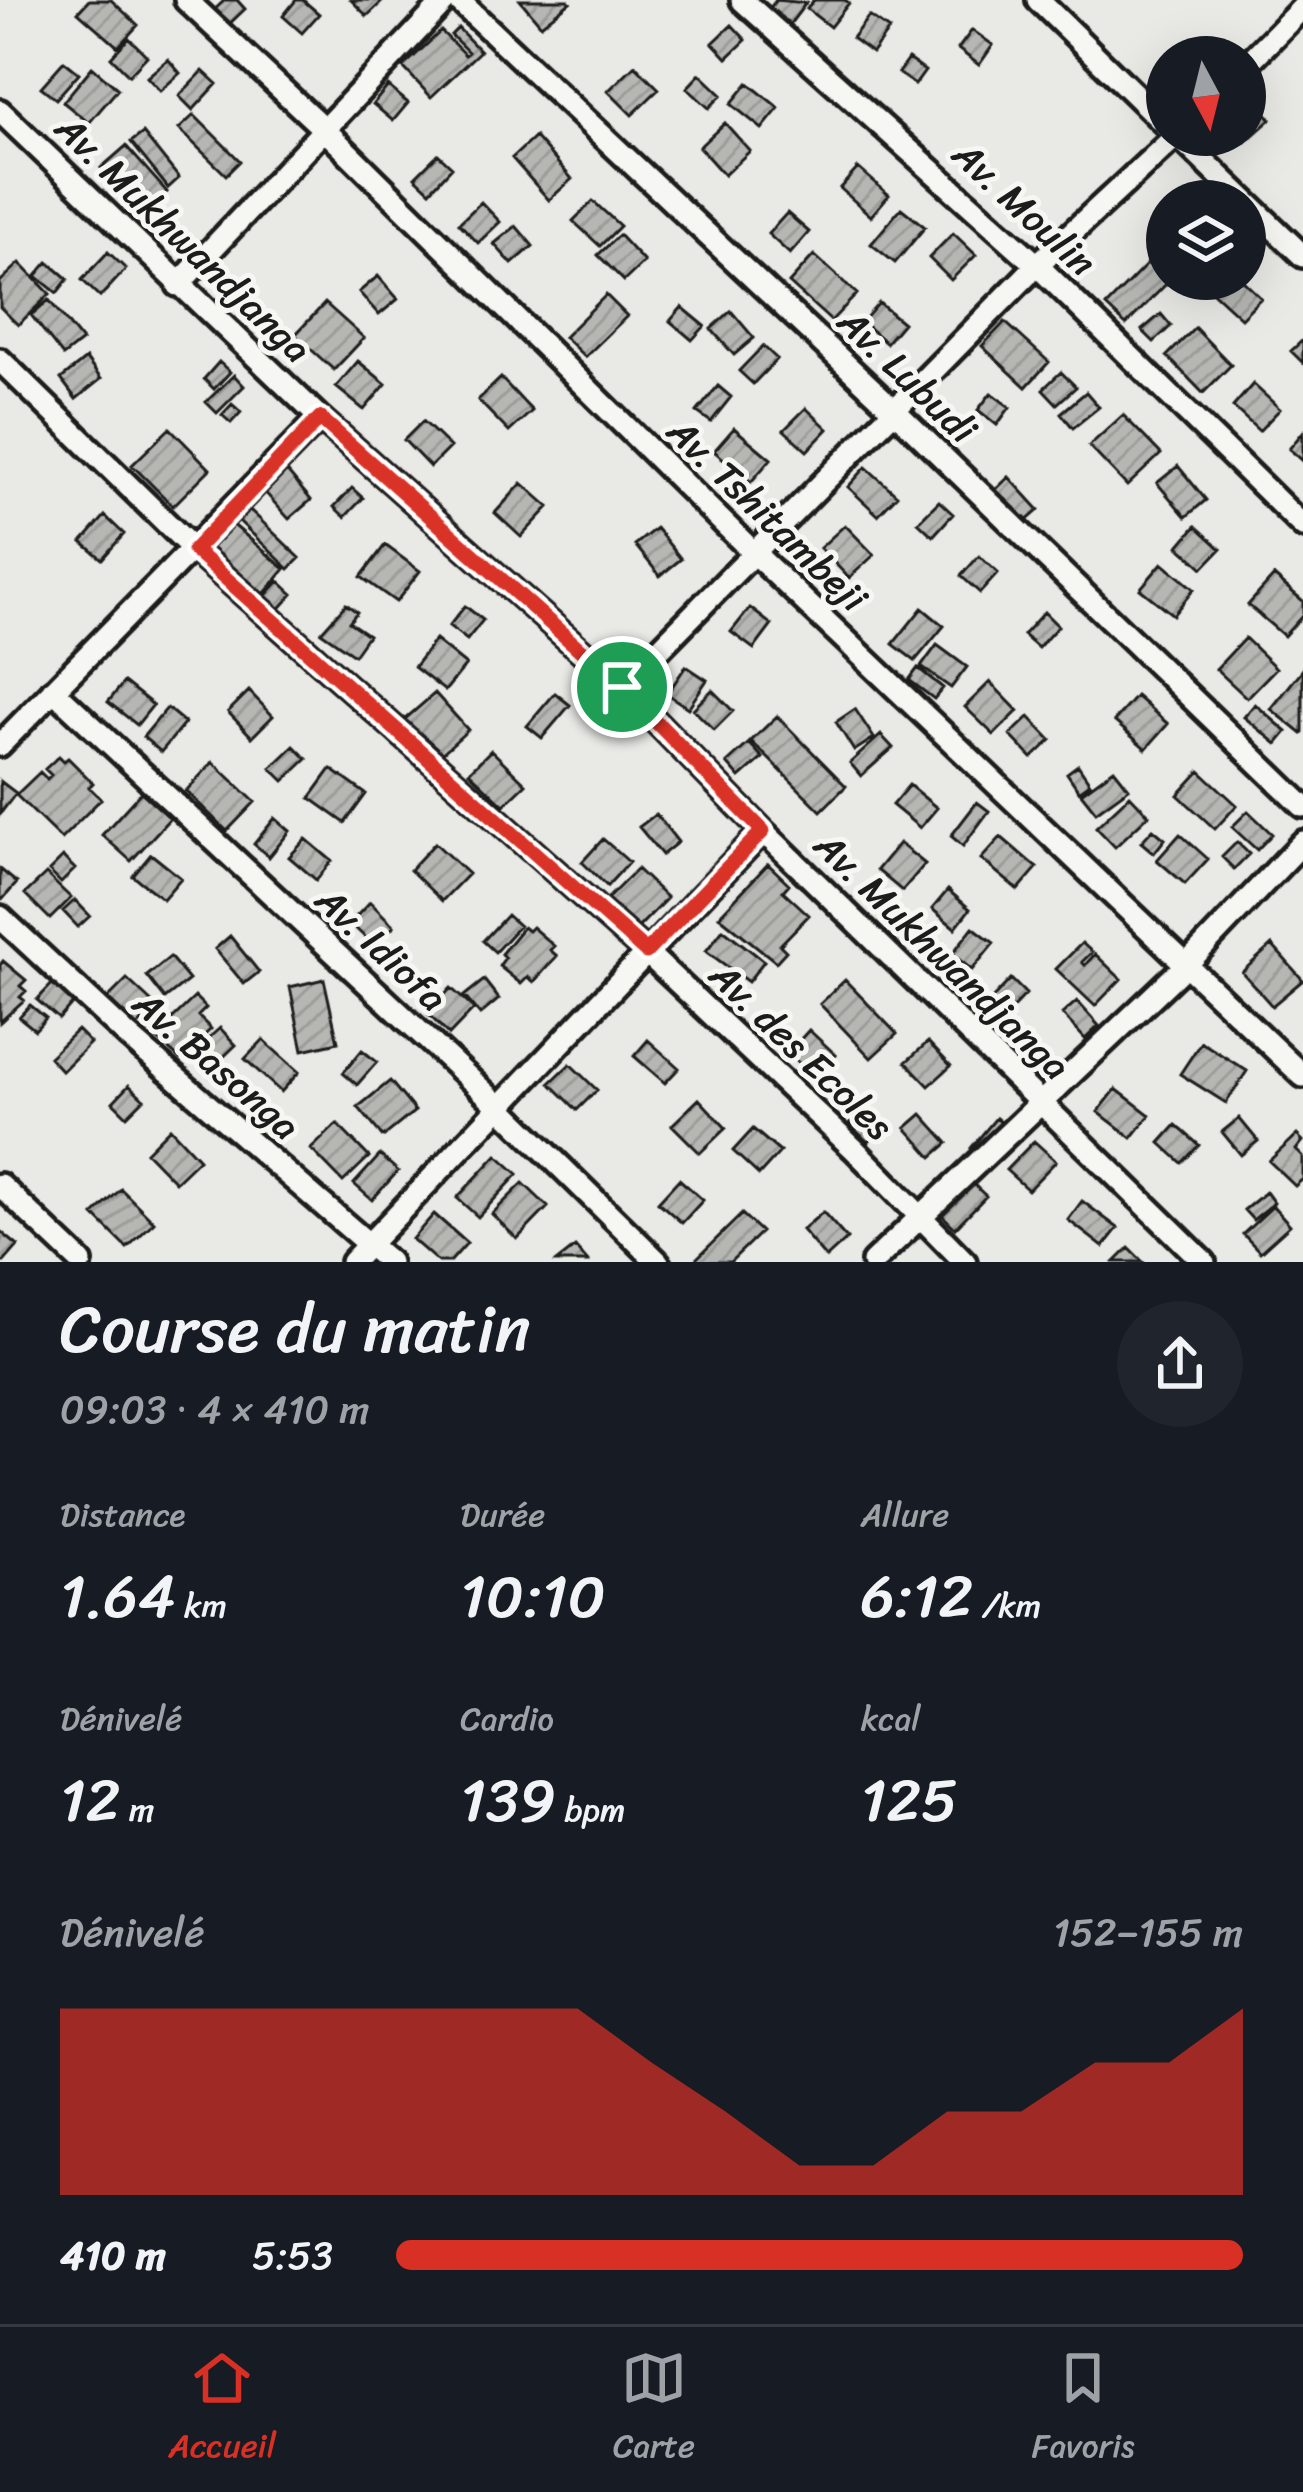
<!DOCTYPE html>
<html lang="fr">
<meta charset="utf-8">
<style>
body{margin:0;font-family:Sriracha,sans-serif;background:#20242c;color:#f1f3f6;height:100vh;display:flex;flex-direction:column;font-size:45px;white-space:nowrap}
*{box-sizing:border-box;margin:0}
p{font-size:39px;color:#9ea1a6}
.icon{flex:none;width:66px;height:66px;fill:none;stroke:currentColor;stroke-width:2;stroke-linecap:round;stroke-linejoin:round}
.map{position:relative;height:1262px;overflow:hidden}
.details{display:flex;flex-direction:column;background:#171b24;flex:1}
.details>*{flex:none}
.needle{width:78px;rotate:173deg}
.fabs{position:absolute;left:1146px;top:36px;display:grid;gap:24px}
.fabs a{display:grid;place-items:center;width:120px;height:120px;border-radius:50%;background:#171b24;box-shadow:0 12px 48px #0002;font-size:60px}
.pin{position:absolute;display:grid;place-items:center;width:102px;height:102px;color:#fff;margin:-51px;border:6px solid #fff;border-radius:50%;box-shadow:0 3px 12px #0007}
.round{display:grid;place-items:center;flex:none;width:126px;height:126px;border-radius:63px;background:#20242c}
.head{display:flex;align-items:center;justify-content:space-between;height:204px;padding:0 60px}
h1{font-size:66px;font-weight:600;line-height:90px}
.metrics{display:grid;grid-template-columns:repeat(3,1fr);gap:18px;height:204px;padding:12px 60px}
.metrics div{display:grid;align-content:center}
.metrics b{font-size:60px;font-weight:600}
.metrics small{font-size:33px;font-weight:400}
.metrics p{font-size:33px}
.chart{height:336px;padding:24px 60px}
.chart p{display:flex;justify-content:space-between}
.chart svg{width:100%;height:216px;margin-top:12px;fill:#d93025;opacity:.7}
ul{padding:0 60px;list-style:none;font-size:39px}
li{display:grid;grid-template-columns:192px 144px 1fr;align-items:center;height:90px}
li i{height:30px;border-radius:15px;background:#d93025}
.menu{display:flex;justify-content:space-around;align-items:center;height:168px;border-top:3px solid #363941;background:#171b24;font-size:33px;color:#9ea1a6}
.menu a{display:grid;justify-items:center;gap:6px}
.menu .active{color:#d93025}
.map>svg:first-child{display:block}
.building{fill:url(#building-hatch);stroke:#1c1c1c;stroke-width:3}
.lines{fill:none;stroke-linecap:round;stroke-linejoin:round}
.minor-casing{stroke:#1c1c1c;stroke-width:30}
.minor{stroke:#f6f6f2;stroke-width:21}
.route-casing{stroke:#fff;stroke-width:24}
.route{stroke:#d93025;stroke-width:15}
.labels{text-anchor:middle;stroke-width:10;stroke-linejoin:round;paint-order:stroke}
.street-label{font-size:39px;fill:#1c1c1c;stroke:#f6f6f2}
</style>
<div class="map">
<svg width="1303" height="1262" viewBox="0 0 1303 1262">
<defs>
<pattern id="building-hatch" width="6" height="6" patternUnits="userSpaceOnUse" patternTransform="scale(3)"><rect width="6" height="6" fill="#b6b6b3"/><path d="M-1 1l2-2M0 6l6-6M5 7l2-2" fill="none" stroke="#9c9c99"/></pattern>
</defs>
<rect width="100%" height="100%" fill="#e9e9e5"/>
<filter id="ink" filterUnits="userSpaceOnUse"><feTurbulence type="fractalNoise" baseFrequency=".00833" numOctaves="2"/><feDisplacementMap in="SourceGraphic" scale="24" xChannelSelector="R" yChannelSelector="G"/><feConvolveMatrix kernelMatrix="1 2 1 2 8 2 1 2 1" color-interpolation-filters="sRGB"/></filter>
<g filter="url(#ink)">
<!-- building -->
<path class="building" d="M89 0H111L138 25 118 47 78 12Z
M225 0H237L245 9 226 27 212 12Z
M296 0H303L319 14 302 33 283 16Z
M351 0H384L367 16Z
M520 0H568L570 2 541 25Z
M776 0 806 3 787 28 766 13Z
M814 0H845L849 3 830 27 807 9Z
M869 16 889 30 872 53 852 38Z
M732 25 746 40 727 58 713 43Z
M458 28 480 51 431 97 403 67 441 31 465 55 468 52 451 35Z
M972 30 993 45 979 65 958 49Z
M129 38 147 56 129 75 111 57Z
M168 59 180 73 160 91 147 77Z
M908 59 925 71 915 85 898 73Z
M64 61 79 73 56 99 41 87Z
M635 65 659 89 632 115 608 91Z
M92 67 118 89 89 123 63 102Z
M203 71 217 84 193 110 179 96Z
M700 74 722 95 709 108 687 88Z
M748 83 779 108 762 129 731 104Z
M388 86 408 103 393 121 373 104Z
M1256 102 1271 119 1245 142 1239 135H1245V112Z
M194 115 240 161 226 175 179 129Z
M725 123 750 151 724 175 699 147Z
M143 133 179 178 168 188 131 142Z
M535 137 572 179 549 200 512 158Z
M126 146 167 192 142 214 101 168Z
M438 154 452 167 430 191 415 177Z
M858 168 889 195 871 216 840 188Z
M1199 189 1210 201H1185Z
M593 201 620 226 600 246 573 221Z
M481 202 500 222 478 243 459 223Z
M901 208 925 227 895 263 871 244Z
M787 213 809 232 790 254 768 234Z
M1167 218V243L1155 230Z
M516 226 533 246 512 264 494 244Z
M953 233 976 255 951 280 929 258Z
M619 235 644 262 624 281 598 255Z
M108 252 126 269 100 297 82 280Z
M814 255 857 294 831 321 789 283Z
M1154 257 1167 269V279H1171L1126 325 1106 306Z
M48 262 68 279 57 293 36 276Z
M20 263 50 294 18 325 0 307V282Z
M378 276 398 299 379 315 359 292Z
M1209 279H1241L1261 298 1241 318 1204 284Z
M606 295 627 316 585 357 564 337Z
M49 300 82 341 63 356 31 315Z
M325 303 364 338 334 370 295 335Z
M879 303 903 323 886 343 862 322Z
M682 307 705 326 692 340 670 321Z
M731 311 754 338 734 355 711 329Z
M1161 314 1171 326 1154 342 1142 330Z
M1005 322 1049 362 1026 387 982 346Z
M1195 328 1231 365 1203 393 1167 356Z
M1303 340V363L1291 351Z
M763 346 777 359 753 384 739 371Z
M86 359 101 379 76 399 61 379Z
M358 361 386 384 364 410 336 387Z
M219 362 230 372 214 389 204 379Z
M1061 372 1076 387 1057 404 1043 389Z
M234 375 244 386 217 413 206 402Z
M501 378 532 411 509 432 478 400Z
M1253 384 1280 409 1259 431 1233 407Z
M718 386 731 397 711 422 697 412Z
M1086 392 1099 407 1073 428 1061 413Z
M991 393 1010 407 997 425 978 410Z
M232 404 241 412 231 423 222 415Z
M806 408 828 429 807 451 784 430Z
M1123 415 1161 454 1127 486 1089 446Z
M423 421 450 447 430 467 404 440Z
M170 428 210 469 173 506 132 465Z
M734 428 771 459 751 482 714 451Z
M1303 432V461L1289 449Z
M1178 466 1206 500 1186 517 1157 483Z
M866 467 897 495 878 515 848 487Z
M285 469 311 500 289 519 262 489Z
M1009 477 1039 510 1023 524 993 492Z
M522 483 549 507 521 537 495 513Z
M352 488 363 498 345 517 334 507Z
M939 501 953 514 933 536 918 522Z
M250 510 300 558 289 569 239 521Z
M105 516 124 534 102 559 82 542Z
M230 522 285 569 260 599 204 552Z
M845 525 874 555 849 578 820 548Z
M1196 526 1221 549 1203 568 1179 546Z
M656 528 681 559 660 576 635 545Z
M385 545 420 571 396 602 361 577Z
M979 556 998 573 980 593 961 576Z
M1162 563 1194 589 1173 615 1140 589Z
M1274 576 1303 601V615L1284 636 1248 605Z
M279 581 293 594 271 618 257 605Z
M346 604 357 612 349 622 368 635 354 655 321 632Z
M465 606 483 620 467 640 449 626Z
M750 608 772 625 754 649 731 632Z
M922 608 944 626 915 661 893 644Z
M1044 612 1058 626 1038 648 1023 635Z
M1245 638 1276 668 1247 698 1216 669Z
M435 640 466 665 445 691 414 667Z
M937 645 967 667 951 688 921 667Z
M686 666 707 680 688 708 667 694Z
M918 668 943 688 934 699 909 680Z
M1303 669V733L1302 734 1271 709Z
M124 682 153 705 137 725 108 702Z
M990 682 1018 711 994 735 965 707Z
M712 690 733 711 714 730 693 709Z
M249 691 273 716 252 737 228 712Z
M435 693 468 730 439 756 405 719Z
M555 693 570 705 542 738 527 726Z
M1136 696 1168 724 1146 749 1114 721Z
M1255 704 1287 732 1277 744 1244 717Z
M167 708 185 723 161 752 143 737Z
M855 709 874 738 854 751 836 722Z
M777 716 846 786 821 811 751 741Z
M1029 717 1051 740 1032 758 1010 735Z
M881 735 893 748 861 776 850 763Z
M749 743 763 758 740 778 727 763Z
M294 746 307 759 284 781 271 768Z
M491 750 526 784 504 805 469 772Z
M59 756 64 761 68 758 93 783 89 787 101 799 61 839 16 795 40 772 47 779 51 775 45 769Z
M213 762 255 802 227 831 186 791Z
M1078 765 1090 783 1079 791 1067 773Z
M331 769 366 794 345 823 310 798Z
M1114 769 1129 788 1096 812 1081 793Z
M1200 771 1237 805 1215 829 1178 795Z
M0 781 16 793 0 814Z
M909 785 937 808 920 828 892 805Z
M141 792 170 818 131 861 102 835Z
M1130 795 1149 815 1115 847 1096 827Z
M977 802 989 811 963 846 951 836Z
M1248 811 1272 834 1257 850 1232 827Z
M656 814 678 842 662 855 639 827Z
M275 818 290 831 269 857 254 844Z
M1153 829 1165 839 1154 853 1141 842Z
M1180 834 1208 859 1185 884 1157 860Z
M1001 837 1037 868 1018 890 981 859Z
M306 839 332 861 316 880 289 857Z
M603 839 629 862 607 886 582 862Z
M1237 842 1249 854 1234 869 1222 857Z
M435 843 468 874 442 901 410 870Z
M899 843 925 864 902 891 877 870Z
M151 854 181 878 163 899 133 876Z
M63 857 75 869 61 883 49 871Z
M768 864 789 884 783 891 809 915 780 945 786 951 776 962 719 916Z
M0 869 17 883 3 899 0 897Z
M637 869 667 898 631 935 601 905Z
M46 874 71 898 50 919 25 894Z
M948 890 970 909 955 928 932 909Z
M75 900 90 916 78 927 63 911Z
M370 902 394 926 374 946 350 923Z
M507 915 519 926 495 952 483 941Z
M523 927 528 931 532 927 554 946 550 950 557 956 534 982 528 977 521 984 499 966 505 958 501 954Z
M973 927 994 943 972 970 952 954Z
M723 929 764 961 748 982 706 951Z
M230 936 259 972 244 984 215 949Z
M1082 943 1092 952 1082 962 1085 965 1095 954 1121 979 1095 1006 1056 969Z
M1272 945 1303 980 1272 1006 1242 972Z
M170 957 189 980 165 999 147 976Z
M3 961 26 980 20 986 26 991 20 997 24 1000 0 1022V965Z
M127 979 156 1006 131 1033 101 1005Z
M324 979 338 1042 303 1050 290 987Z
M1011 979 1026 994 1005 1016 990 1001Z
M484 980 499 999 480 1015 464 996Z
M845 980 897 1034 871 1058 820 1004Z
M53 983 74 1002 59 1019 37 1000Z
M451 988 474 1009 449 1035 427 1013Z
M195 997 206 1008 198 1016 211 1029 180 1059 154 1036Z
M1077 1001 1099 1026 1085 1039 1062 1014Z
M30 1005 46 1018 35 1030 19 1017Z
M220 1028 236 1045 218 1062 202 1044Z
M77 1030 90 1043 62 1071 49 1057Z
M809 1030 836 1055 815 1078 788 1053Z
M263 1040 299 1072 281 1092 245 1059Z
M648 1040 679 1068 665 1083 634 1056Z
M928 1042 951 1066 929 1086 906 1062Z
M1201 1042 1247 1071 1226 1103 1180 1074Z
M362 1050 377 1062 357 1085 343 1073Z
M570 1064 597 1090 577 1110 550 1083Z
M390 1081 415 1111 383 1137 358 1107Z
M129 1085 144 1099 127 1116 113 1102Z
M1116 1089 1150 1115 1132 1138 1098 1112Z
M699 1099 726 1128 700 1153 672 1125Z
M864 1107 884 1125 868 1142 849 1124Z
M922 1114 948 1143 932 1157 906 1128Z
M996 1118 1010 1130 985 1160 971 1148Z
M1239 1118 1258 1141 1241 1155 1222 1132Z
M337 1124 369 1157 343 1182 311 1149Z
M1176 1125 1199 1145 1182 1163 1160 1143Z
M170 1128 199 1159 175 1182 146 1152Z
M753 1129 780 1152 759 1175 733 1151Z
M1297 1135 1303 1141 1296 1150 1303 1157V1179L1295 1186 1269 1161Z
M1034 1141 1056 1161 1028 1190 1006 1170Z
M380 1155 398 1171 372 1200 354 1184Z
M497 1155 518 1174 478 1217 457 1198Z
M957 1169 986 1196 955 1228 927 1200Z
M679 1179 703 1200 682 1223 658 1202Z
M523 1183 548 1207 517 1239 492 1214Z
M121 1189 154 1222 127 1248 94 1215Z
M1266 1192 1274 1203 1253 1220 1244 1210Z
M1082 1201 1118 1228 1103 1247 1068 1220Z
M1273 1206 1290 1225 1260 1252 1243 1234Z
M823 1212 847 1239 826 1258 802 1230Z
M434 1214 467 1243 450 1262H438L412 1239Z
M742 1214 761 1232 730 1262H693Z
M0 1231 18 1246 4 1262H0Z
M575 1247 588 1262H556Z
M1129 1248 1143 1262H1115Z"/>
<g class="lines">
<!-- minor casing -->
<g class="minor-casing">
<path id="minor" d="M186 0 326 131 754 553 1303 1076
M458 0 894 410 1303 806
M742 0 1037 265 1303 526
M1038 0 1167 126
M1245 66 1303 7
M0 111 320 418 622 687 763 831 1204 1262
M1177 135 1303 256
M178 285 446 0
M0 360 194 550 646 952 854 1149 965 1262
M622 687 1037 265 1177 135
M53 690 500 1107 658 1262
M0 745 320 418
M0 917 130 1038 389 1262
M0 1185 81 1262
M352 1262 763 831
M873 1262 1185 966 1303 842"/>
</g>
<!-- minor -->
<use href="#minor" class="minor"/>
</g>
</g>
<g class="lines" filter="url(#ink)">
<!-- route casing -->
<g class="route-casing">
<path id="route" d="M320 418 622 687 763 831 646 952 194 550Z"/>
</g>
<!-- route -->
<use href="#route" class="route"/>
</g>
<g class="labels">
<!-- street labels -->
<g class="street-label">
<text transform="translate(1025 208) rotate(43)" y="14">Av. Moulin</text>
<text transform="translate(184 238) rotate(44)" y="14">Av. Mukhwandjanga</text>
<text transform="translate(908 375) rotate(44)" y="14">Av. Lubudi</text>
<text transform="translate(768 514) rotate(44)" y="14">Av. Tshitambeji</text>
<text transform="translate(382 948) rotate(43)" y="14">Av. Idiofa</text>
<text transform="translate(943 955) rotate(44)" y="14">Av. Mukhwandjanga</text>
<text transform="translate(802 1050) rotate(44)" y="14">Av. des Ecoles</text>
<text transform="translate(217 1064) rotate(41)" y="14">Av. Basonga</text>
</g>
</g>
</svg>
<div class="fabs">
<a><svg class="needle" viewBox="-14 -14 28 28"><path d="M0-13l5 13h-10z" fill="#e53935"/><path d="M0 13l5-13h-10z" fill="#9ea1a6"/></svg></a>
<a><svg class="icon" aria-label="layers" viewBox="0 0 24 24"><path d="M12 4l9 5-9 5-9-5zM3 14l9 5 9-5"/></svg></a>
</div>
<div class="pin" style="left:622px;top:687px;background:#1e9e55"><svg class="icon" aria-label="arrive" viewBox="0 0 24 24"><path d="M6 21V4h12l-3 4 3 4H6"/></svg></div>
</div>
<section class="details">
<div class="head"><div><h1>Course du matin</h1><p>09:03 · 4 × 410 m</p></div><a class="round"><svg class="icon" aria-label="share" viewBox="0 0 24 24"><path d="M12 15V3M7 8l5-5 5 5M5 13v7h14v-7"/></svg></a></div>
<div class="metrics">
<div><p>Distance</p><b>1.64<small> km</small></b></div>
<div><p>Durée</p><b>10:10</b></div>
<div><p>Allure</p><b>6:12<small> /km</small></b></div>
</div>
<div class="metrics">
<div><p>Dénivelé</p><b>12<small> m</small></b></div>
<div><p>Cardio</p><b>139<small> bpm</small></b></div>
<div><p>kcal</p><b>125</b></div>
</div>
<div class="chart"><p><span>Dénivelé</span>152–155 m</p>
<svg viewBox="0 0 160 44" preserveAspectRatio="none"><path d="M0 44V6L10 6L20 6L30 6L40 6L50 6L60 6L70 6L80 17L90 27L100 38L110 38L120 27L130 27L140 17L150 17L160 6V44z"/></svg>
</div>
<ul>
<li><b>410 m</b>5:53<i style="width:100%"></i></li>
</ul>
</section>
<nav class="menu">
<a class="active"><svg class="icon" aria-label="home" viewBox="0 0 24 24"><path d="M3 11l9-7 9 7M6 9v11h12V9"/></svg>Accueil</a>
<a><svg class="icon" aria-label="map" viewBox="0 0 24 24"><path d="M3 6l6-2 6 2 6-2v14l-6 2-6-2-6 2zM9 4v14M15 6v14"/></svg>Carte</a>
<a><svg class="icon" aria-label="saved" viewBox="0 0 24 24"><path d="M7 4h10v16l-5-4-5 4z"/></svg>Favoris</a>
</nav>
